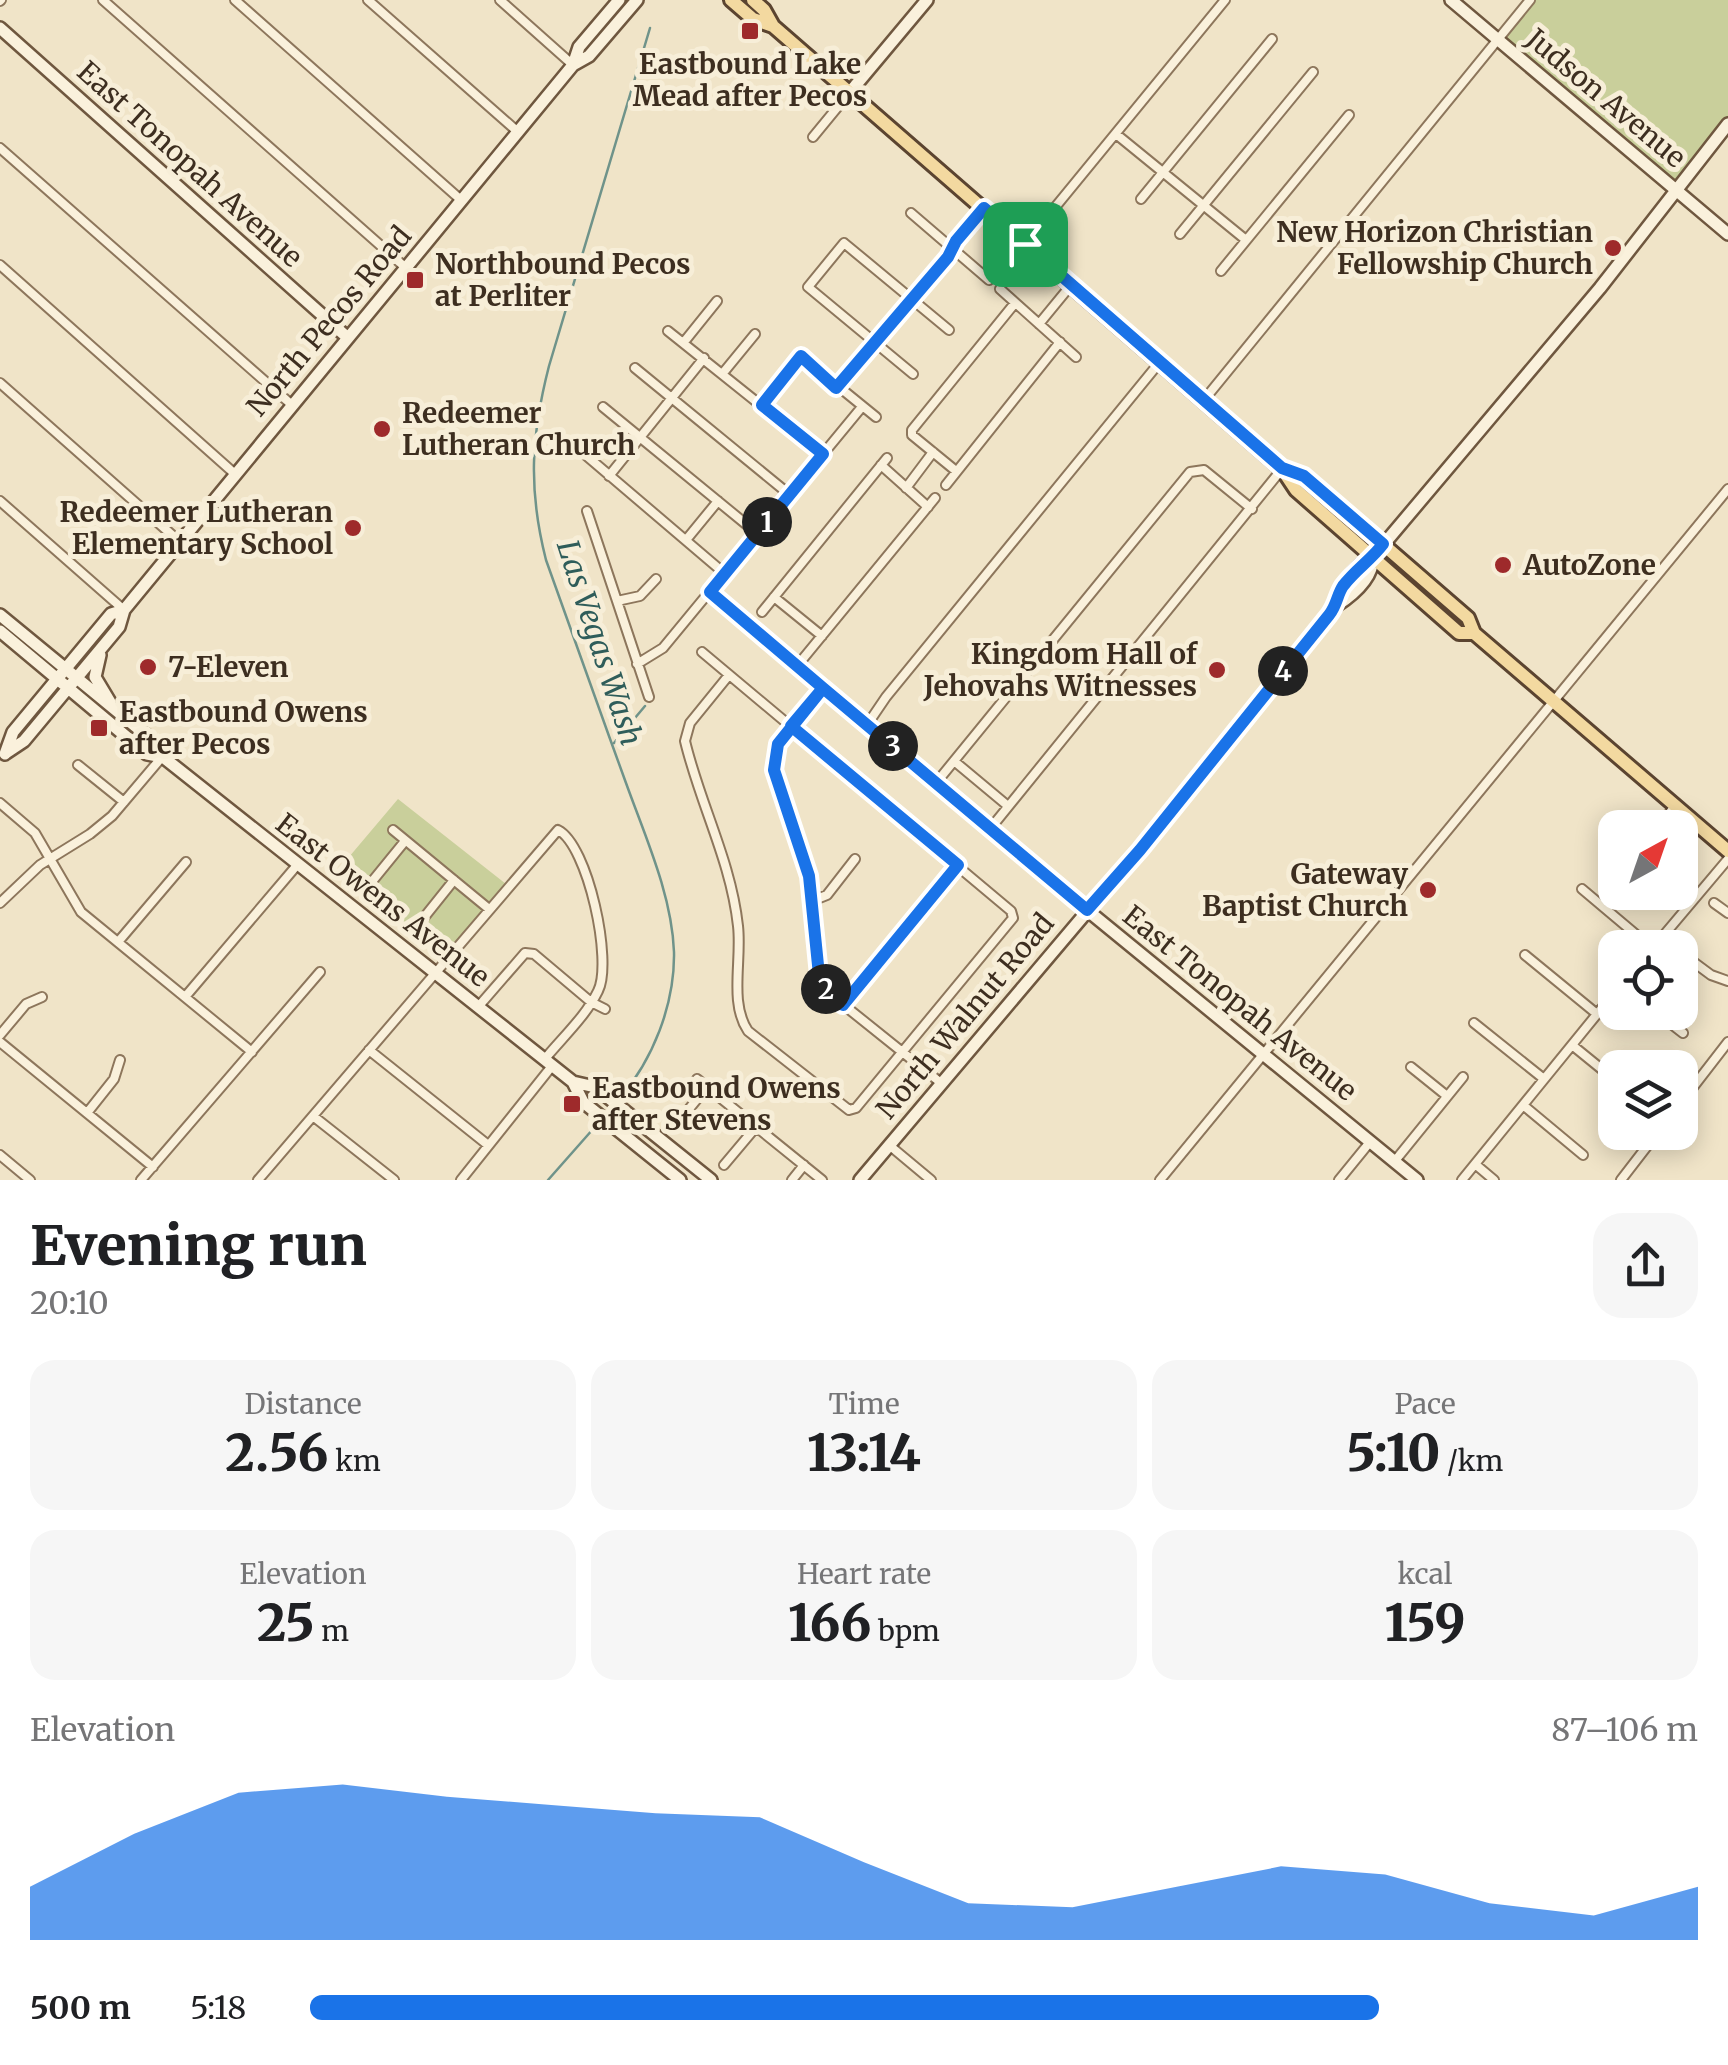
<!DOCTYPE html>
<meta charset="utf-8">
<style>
body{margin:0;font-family:Merriweather,serif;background:#f6f6f6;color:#202124;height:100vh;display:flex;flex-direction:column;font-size:38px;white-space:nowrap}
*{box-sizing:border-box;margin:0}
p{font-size:32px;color:#757577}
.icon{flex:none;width:55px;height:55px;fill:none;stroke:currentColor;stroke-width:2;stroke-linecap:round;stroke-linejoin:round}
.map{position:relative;height:1180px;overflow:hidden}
.drawer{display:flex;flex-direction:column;background:#fff;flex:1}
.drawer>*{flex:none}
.needle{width:65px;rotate:40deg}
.tools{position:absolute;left:1598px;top:810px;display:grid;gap:20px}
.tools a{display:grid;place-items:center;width:100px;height:100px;border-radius:20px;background:#fff;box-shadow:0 5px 25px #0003;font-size:50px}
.pin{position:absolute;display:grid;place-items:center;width:85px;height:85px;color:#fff;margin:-42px;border-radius:20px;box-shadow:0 5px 15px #0006}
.km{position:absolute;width:50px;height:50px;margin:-25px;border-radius:50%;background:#222;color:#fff;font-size:28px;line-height:50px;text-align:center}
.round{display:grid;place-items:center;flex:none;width:105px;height:105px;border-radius:30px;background:#f6f6f6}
.head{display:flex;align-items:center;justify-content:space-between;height:170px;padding:0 30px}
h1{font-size:55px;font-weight:800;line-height:75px}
.metrics{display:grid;grid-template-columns:repeat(3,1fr);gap:15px;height:170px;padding:10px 30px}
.metrics div{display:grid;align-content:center;border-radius:25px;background:#f6f6f6;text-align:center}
.metrics b{font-size:50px;font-weight:800}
.metrics small{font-size:28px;font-weight:400}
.metrics p{font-size:28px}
.chart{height:280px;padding:20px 30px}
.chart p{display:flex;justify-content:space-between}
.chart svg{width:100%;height:180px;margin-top:10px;fill:#1a73e8;opacity:.7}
ul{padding:0 30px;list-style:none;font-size:32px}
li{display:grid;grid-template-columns:160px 120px 1fr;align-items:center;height:75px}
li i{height:25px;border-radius:12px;background:#1a73e8}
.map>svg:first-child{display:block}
.green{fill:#c9cf9b}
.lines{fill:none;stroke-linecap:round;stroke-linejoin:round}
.stream{stroke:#6f938a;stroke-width:2.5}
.street-casing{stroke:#8d765c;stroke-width:12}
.secondary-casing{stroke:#6f573f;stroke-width:16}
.primary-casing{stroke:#5b4430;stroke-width:18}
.street{stroke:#faf1dc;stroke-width:8}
.secondary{stroke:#faf1dc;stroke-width:11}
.primary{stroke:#f3d9a0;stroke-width:12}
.route-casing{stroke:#fff;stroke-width:20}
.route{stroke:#1a73e8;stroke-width:12}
.poi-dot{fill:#9e2a2b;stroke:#f7eed8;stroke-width:4}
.labels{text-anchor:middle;stroke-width:10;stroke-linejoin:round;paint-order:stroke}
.poi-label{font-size:28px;font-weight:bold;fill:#3d2e20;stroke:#f7eed8;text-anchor:start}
.street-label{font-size:28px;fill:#3d2e20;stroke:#f7eed8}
.water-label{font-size:30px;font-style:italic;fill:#2f5d5a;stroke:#f7eed8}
</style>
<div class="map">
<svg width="1728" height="1180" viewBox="0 0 1728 1180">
<rect width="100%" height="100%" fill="#f0e4c8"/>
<!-- green -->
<path class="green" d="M1530 0H1728V124L1675 189 1497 39Z
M398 799 506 884 445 955 338 870Z"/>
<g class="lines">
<!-- stream -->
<path class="stream" d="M614 743 645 706
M619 1099C653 1060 675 1004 674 952 672 895 645 836 626 783 599 709 573 635 546 560 528 489 531 436 549 366L650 28
M548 1180 601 1120"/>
<!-- street casing -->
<g class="street-casing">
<path id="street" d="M103 0 406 268
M235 0 461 200
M368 0 518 132
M500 0 573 65
M0 1 1 0
M1116 134 1246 240
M813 137 850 92
M0 148 292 405
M1141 199 1272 39
M911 213 989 280
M1180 234 1313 72
M1025 244 1225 0
M0 265 235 474
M1221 271 1349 115
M1000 289 1076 357
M1039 324 1071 285
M668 331 823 455
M684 342 717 301
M635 368 790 495
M723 373 755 334
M913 374 808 287 844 243 949 330
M0 383 180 542
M836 387 948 257 956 241 984 209
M1204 400 1530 0
M762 405 801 356 876 417
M603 407 758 534
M575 446 717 567
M881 465 928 507
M956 471 912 435V430L1015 303
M609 476 704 358
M946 485 1060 342
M906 488 933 452
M0 501 124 610
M587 511 649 697
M686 540 718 501
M710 593 1087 910
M774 597 822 636
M617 601 640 596 656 579
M762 612 887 458
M702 652 1011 911 1013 918 856 1108 849 1110 748 1031C729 1003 742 961 738 926 731 861 700 804 685 741L690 723 729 675
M637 664 663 648 861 408
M797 666 935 498
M823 687 778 744 774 770 809 876 819 975 830 994 941 1083
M867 725 886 697 1159 363
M954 761 1008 806
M78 765 124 802
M936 783 1190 472 1204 470 1252 509
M0 803 35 833 81 912 252 1052
M1658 828 1675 806
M990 829 1282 469
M393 830 489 909
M370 884 405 841
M1582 889 1652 948
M812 901 827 895 855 859
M0 903 40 865 90 834 112 816 162 757
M1714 903 1728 913
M418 925 454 880
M1661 938 1674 948
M118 942 186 862
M1653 948 1728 859
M1680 952 1711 975 1728 981
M1525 955 1597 1014
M185 997 298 864
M843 1005 958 865
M478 1007 525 953 534 954 591 1002 605 1009
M1656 1012 1683 1033
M1474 1023 1544 1079
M0 1035 26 1004 42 997
M0 1042 153 1167
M1572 1045 1615 1080
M369 1050 488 1145
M1411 1067 1447 1096
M697 1079 822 1180
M1680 1104 1728 1042
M1523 1105 1583 1155
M87 1113 114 1079 120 1060
M313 1116 394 1180
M675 1126 707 1087
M889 1145 931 1180
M0 1155 30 1180
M1394 1162 1463 1077
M1475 1164 1494 1180
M724 1165 756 1127
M141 1180 320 972
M258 1180 558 830C588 845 613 962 598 991 586 1016 562 1038 544 1060
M461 1180 552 1066
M792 1180 804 1165
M1160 1180 1728 489
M1339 1180 1370 1142
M1462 1180 1615 992
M1621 1180 1658 1132"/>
</g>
<!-- secondary casing -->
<g class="secondary-casing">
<path id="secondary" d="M1451 0 1728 234
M0 28 348 338
M573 65 589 56 637 0
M850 92 927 0
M1336 606C1340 587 1354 565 1373 557L1600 288 1728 124
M0 615 157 744 163 757 573 1082 595 1087 711 1180
M0 631 147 754 163 757
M100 655 95 677 110 702
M6 753 24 741 119 627 124 610
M5 754 13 732 111 614 124 610 573 65 579 47 619 0
M1087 910 1417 1180
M573 1082 583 1102 680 1180
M860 1180 1140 849 1336 606C1353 595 1373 578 1373 557"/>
</g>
<!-- primary casing -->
<g class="primary-casing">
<path id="primary" d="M731 0 753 19 773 26
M753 0 764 10 773 26 1282 469 1296 490 1459 633H1474
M1282 469 1304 476 1468 618 1474 633 1728 851"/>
</g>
<!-- street -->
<use href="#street" class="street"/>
<!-- secondary -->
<use href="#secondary" class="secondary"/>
<!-- primary -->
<use href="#primary" class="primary"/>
</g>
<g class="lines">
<!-- route casing -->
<g class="route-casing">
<path id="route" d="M1025 244 984 208 956 241 948 257 836 388 801 356 762 405 823 454 710 592 823 688 778 744 774 770 809 876 819 975 830 994 843 1005 958 865 791 726 823 688 1087 910 1140 850 1329 615C1337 605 1337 595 1343 586 1356 569 1371 560 1383 544L1304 476 1282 468 1025 244"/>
</g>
<!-- route -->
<use href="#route" class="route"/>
</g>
<!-- markers -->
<g class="poi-dot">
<rect x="740" y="21" width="20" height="20" rx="5"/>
<circle cx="1613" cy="248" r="10"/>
<rect x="405" y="270" width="20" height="20" rx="5"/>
<circle cx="382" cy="429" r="10"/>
<circle cx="353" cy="528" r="10"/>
<circle cx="1503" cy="565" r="10"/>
<circle cx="148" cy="667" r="10"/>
<circle cx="1217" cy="670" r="10"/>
<rect x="89" y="718" width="20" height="20" rx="5"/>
<circle cx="1428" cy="890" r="10"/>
<rect x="562" y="1094" width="20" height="20" rx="5"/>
</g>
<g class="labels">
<!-- poi labels -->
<g class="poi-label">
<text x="750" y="74" text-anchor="middle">Eastbound Lake<tspan x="750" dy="32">Mead after Pecos</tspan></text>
<text x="1593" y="242" text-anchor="end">New Horizon Christian<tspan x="1593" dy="32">Fellowship Church</tspan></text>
<text x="435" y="274">Northbound Pecos<tspan x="435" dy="32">at Perliter</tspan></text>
<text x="402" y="423">Redeemer<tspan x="402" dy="32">Lutheran Church</tspan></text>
<text x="333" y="522" text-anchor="end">Redeemer Lutheran<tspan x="333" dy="32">Elementary School</tspan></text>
<text x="1523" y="575">AutoZone</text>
<text x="1197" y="664" text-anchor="end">Kingdom Hall of<tspan x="1197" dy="32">Jehovahs Witnesses</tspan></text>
<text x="168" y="677">7-Eleven</text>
<text x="119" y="722">Eastbound Owens<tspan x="119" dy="32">after Pecos</tspan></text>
<text x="1408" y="884" text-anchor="end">Gateway<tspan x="1408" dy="32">Baptist Church</tspan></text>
<text x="592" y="1098">Eastbound Owens<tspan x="592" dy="32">after Stevens</tspan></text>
</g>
<!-- street labels -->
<g class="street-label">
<text transform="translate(1606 98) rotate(40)" y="10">Judson Avenue</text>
<text transform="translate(190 164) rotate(42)" y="10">East Tonopah Avenue</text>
<text transform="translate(329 321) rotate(-50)" y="10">North Pecos Road</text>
<text transform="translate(383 900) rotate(38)" y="10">East Owens Avenue</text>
<text transform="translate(1240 1003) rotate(39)" y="10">East Tonopah Avenue</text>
<text transform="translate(965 1016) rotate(-50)" y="10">North Walnut Road</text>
</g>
<!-- water labels -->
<g class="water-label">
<text transform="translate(599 643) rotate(72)" y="10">Las Vegas Wash</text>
</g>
</g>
</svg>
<div class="tools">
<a><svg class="needle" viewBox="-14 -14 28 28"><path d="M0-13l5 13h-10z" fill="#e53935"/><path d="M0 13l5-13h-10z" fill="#757577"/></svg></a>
<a><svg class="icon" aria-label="locate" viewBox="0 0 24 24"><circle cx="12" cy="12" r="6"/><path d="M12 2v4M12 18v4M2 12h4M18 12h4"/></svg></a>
<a><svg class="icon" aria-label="layers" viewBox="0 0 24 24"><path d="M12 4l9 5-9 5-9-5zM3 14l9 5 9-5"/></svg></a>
</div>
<div class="pin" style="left:1025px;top:244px;background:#1e9e55"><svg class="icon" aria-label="arrive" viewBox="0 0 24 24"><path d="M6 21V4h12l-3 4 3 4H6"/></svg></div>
<b class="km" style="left:767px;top:522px">1</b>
<b class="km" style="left:826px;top:989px">2</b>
<b class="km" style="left:893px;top:746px">3</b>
<b class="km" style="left:1283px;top:671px">4</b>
</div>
<section class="drawer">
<div class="head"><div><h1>Evening run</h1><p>20:10</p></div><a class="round"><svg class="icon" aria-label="share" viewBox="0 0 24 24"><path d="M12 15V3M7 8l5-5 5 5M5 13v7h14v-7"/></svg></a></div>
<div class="metrics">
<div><p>Distance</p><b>2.56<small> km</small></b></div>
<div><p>Time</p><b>13:14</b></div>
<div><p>Pace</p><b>5:10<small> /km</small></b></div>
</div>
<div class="metrics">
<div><p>Elevation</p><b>25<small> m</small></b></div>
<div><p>Heart rate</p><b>166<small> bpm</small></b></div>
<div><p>kcal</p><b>159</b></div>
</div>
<div class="chart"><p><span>Elevation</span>87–106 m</p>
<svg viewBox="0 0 160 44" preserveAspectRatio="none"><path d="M0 44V31L10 18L20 8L30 6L40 9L50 11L60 13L70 14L80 25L90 35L100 36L110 31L120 26L130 28L140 35L150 38L160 31V44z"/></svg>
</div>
<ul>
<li><b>500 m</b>5:18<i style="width:77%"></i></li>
</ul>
</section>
